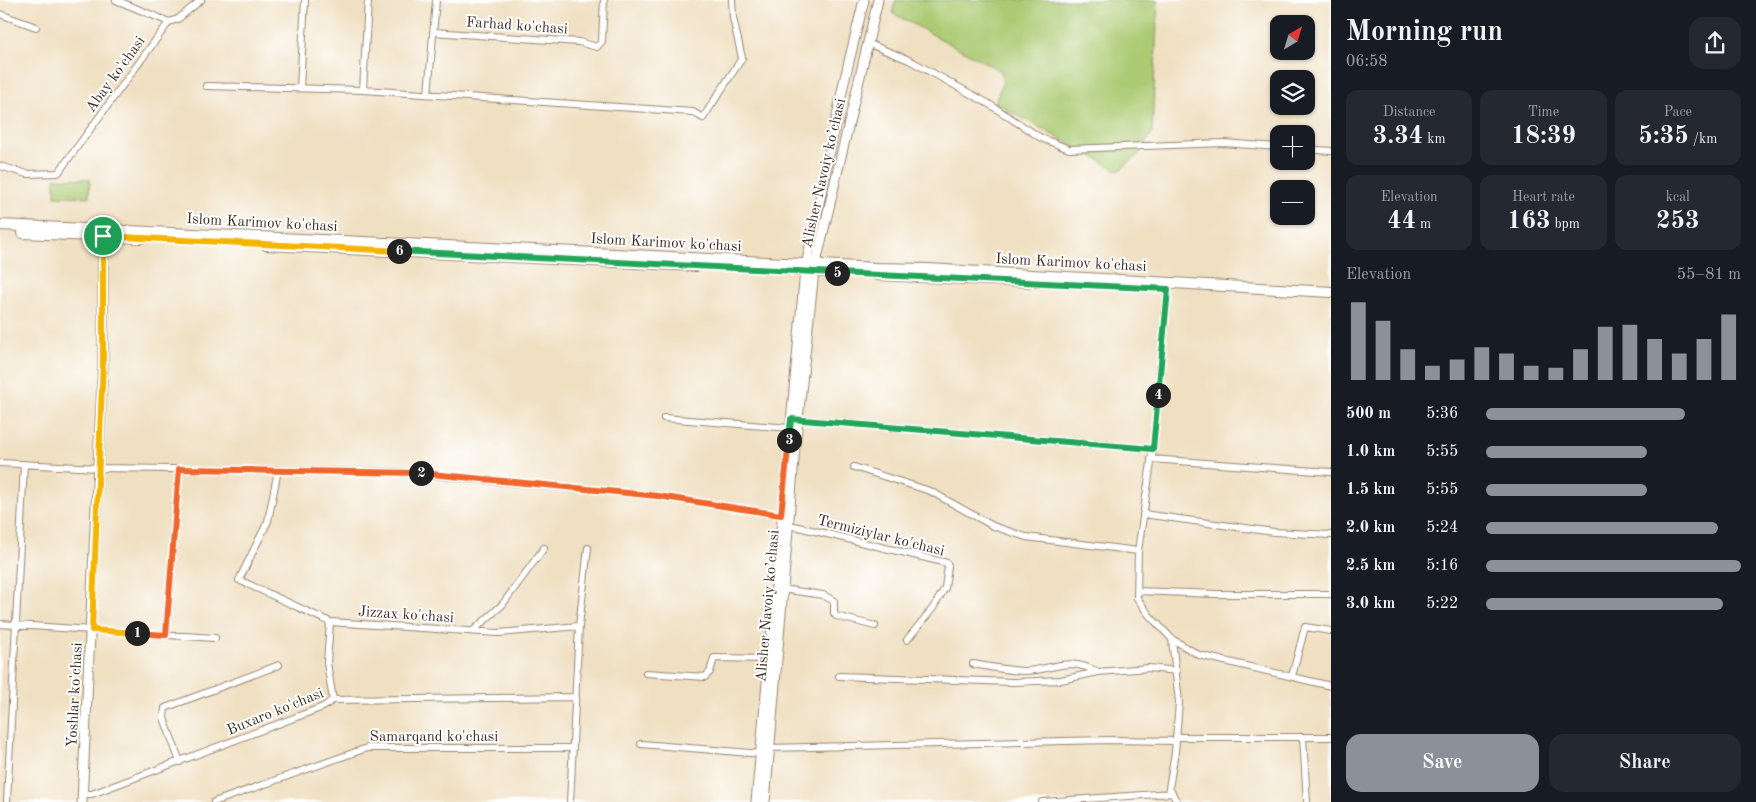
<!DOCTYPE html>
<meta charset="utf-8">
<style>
body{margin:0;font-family:"Old Standard TT",serif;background:#242831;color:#f1f3f6;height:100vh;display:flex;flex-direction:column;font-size:19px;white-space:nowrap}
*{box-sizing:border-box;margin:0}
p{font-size:16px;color:#9ea1a6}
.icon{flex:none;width:28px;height:28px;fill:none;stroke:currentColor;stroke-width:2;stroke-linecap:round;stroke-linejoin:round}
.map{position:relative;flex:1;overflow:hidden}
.drawer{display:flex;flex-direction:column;background:#171b24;width:425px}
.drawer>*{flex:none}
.needle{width:32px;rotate:38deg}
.fabs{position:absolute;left:1270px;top:15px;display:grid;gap:10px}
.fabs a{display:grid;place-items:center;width:45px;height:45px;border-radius:10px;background:#171b24;box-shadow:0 1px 4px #0004;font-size:25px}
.pin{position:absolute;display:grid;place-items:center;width:42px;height:42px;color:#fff;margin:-21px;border:2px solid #fff;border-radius:50%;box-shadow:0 1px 5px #0007}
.km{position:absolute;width:25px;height:25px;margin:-12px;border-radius:50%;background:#222;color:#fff;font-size:14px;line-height:25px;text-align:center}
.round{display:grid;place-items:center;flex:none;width:52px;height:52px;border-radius:15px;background:#242831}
.head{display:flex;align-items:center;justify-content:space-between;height:85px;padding:0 15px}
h1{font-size:28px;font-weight:700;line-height:38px}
.metrics{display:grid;grid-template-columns:repeat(3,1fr);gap:8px;height:85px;padding:5px 15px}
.metrics div{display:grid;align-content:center;border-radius:12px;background:#242831;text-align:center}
.metrics b{font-size:25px;font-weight:700}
.metrics small{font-size:14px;font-weight:400}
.metrics p{font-size:14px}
.chart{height:140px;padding:10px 15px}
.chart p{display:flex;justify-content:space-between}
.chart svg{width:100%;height:90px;margin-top:5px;stroke:#8c9099;stroke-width:6}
.cta{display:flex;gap:10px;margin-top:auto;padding:10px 15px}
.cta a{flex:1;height:58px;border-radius:15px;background:#8c9099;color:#fff;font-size:20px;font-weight:700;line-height:58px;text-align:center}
.cta a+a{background:#242831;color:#f1f3f6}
ul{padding:0 15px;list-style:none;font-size:16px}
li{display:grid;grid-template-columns:80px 60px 1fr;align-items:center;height:38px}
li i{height:12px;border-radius:6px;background:#8c9099}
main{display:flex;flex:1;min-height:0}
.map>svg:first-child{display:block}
.green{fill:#accb73;stroke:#747a48}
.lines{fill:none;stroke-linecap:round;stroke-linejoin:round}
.street-casing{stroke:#968570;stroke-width:8}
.secondary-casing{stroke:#968570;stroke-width:11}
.primary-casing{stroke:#968570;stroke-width:12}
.street{stroke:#fff;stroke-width:6}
.secondary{stroke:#fff;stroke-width:9}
.primary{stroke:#fff;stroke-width:10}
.split-1-casing{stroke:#fff;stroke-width:10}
.split-2-casing{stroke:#fff;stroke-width:10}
.split-3-casing{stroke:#fff;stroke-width:10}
.split-4-casing{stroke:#fff;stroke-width:10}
.split-5-casing{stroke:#fff;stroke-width:10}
.split-6-casing{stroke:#fff;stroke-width:10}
.split-7-casing{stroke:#fff;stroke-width:10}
.split-1{stroke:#f5b400;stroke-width:6}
.split-2{stroke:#f0652b;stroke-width:6}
.split-3{stroke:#f0652b;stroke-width:6}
.split-4{stroke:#22a559;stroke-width:6}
.split-5{stroke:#22a559;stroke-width:6}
.split-6{stroke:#22a559;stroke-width:6}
.split-7{stroke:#f5b400;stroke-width:6}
.labels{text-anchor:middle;stroke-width:4;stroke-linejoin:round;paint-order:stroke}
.street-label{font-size:15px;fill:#3b2a1e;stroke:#fff}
</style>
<main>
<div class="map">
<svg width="1331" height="802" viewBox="0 0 1331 802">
<rect width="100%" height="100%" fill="#fff"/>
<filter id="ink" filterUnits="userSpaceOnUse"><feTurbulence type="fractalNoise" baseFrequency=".02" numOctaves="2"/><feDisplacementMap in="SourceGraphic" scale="10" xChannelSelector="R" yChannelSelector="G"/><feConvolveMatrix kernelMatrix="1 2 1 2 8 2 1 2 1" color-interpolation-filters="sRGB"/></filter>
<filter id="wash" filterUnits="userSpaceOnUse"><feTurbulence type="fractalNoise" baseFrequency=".0096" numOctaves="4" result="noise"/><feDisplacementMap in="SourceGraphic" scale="20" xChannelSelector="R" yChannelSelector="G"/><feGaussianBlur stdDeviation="1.12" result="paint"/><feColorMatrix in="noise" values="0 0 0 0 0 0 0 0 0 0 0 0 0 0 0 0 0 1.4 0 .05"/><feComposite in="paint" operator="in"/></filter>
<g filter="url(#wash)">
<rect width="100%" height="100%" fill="#f0e0c2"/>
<!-- green -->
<path class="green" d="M896 0H1158L1152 133 1139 154 1119 171 995 103 1003 81 1001 71 892 13Z
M55 178 90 179 89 197 55 196Z"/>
</g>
<g filter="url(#ink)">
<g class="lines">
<!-- street casing -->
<g class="street-casing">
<path id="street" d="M116 0 169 22
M0 14 36 27
M433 32 579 42 597 47 602 41 604 0
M867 43 909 60 989 104 1041 138 1069 149 1223 143 1279 147
M206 86 363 90 693 112 703 118 742 58 733 18 732 0
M300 88 305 0
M363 90 368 0
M428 94 436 0
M1306 149 1331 151
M0 166 27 174 58 173 169 22 178 19 201 0
M1168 289 1153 449 1138 551 1137 598 1149 615 1172 639 1179 702 1175 752 1169 788 1177 802
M664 418 790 428
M795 419 1153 449
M1151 459 1331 472
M0 463 98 468 399 472 657 496 786 516
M854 467 930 491 993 526 1026 537 1138 551
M278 470 268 521 239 580 330 622 498 633 579 626
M1143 514 1274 532 1331 535
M786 524 947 563 948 566 945 588 933 608 907 640
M782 589 823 595 834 601V613L836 616 875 626
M1137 591 1216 594H1331
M330 622 327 663 333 700
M0 624 215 638
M473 631 502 605 544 548
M166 635 179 469
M1172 639 1199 655 1331 686
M973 664C989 667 1006 670 1023 671 1053 671 1065 655 1098 672
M646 673 705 677 710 672 714 658 772 659
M839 676 1014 682 1061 680 1098 672 1149 668 1177 671
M1292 676 1305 627 1331 631
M1176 737H1331
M1303 737 1307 802
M641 744 763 754
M767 748 1110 740 1176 741
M180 762 164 718 165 708 279 665
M82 794H92L323 707 333 700 576 697
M7 802 24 464
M214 802 367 748H573
M570 802 579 626 588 548
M1042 802 1172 793"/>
</g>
<!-- secondary casing -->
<g class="secondary-casing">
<path id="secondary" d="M82 802 103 362V232
M756 802 805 271 844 82 864 0
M765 802 795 447 814 271 878 0"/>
</g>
<!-- primary casing -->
<g class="primary-casing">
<path id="primary" d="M0 225 576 252 876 268 928 269 1331 292
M23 233 141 238
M266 245 696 266
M798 270 838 273
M877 275 1035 282"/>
</g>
<!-- street -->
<use href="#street" class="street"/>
<!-- secondary -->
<use href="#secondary" class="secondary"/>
<!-- primary -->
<use href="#primary" class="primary"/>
</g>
</g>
<g class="lines" filter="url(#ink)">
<!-- split-1 casing -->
<g class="split-1-casing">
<path id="split-1" d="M103 236V362L92 630 137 633"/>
</g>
<!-- split-2 casing -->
<g class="split-2-casing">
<path id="split-2" d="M137 633 166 635 179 469 421 473"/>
</g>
<!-- split-3 casing -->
<g class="split-3-casing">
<path id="split-3" d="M421 473 658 496 781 515 789 440"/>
</g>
<!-- split-4 casing -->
<g class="split-4-casing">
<path id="split-4" d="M789 440 791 419 1153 449 1158 395"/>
</g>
<!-- split-5 casing -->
<g class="split-5-casing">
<path id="split-5" d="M837 273 1168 289 1158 395"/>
</g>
<!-- split-6 casing -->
<g class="split-6-casing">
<path id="split-6" d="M399 251 837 273"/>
</g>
<!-- split-7 casing -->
<g class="split-7-casing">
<path id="split-7" d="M103 236 399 251"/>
</g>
<!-- split-1 -->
<use href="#split-1" class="split-1"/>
<!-- split-2 -->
<use href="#split-2" class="split-2"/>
<!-- split-3 -->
<use href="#split-3" class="split-3"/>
<!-- split-4 -->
<use href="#split-4" class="split-4"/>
<!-- split-5 -->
<use href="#split-5" class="split-5"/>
<!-- split-6 -->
<use href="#split-6" class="split-6"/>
<!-- split-7 -->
<use href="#split-7" class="split-7"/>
</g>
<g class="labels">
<!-- street labels -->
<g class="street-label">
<text transform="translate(517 25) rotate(4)" y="5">Farhad ko'chasi</text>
<text transform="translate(115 74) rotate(-54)" y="5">Abay ko'chasi</text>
<text transform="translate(823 173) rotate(-77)" y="5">Alisher Navoiy ko’chasi</text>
<text transform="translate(262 222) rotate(3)" y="5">Islom Karimov ko'chasi</text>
<text transform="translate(666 242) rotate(3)" y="5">Islom Karimov ko'chasi</text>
<text transform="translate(1071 262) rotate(3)" y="5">Islom Karimov ko'chasi</text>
<text transform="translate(881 535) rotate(14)" y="5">Termiziylar ko'chasi</text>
<text transform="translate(767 606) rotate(-85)" y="5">Alisher Navoiy ko’chasi</text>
<text transform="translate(406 614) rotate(4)" y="5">Jizzax ko'chasi</text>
<text transform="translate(74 695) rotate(-87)" y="5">Yoshlar ko'chasi</text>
<text transform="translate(275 711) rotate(-22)" y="5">Buxaro ko'chasi</text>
<text x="434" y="741">Samarqand ko'chasi</text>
</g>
</g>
</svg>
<div class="fabs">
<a><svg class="needle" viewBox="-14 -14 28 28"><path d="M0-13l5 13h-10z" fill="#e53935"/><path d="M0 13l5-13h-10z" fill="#9ea1a6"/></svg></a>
<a><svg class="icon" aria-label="layers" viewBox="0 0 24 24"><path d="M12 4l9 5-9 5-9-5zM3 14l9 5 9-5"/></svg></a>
<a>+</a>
<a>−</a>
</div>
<div class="pin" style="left:103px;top:236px;background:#1e9e55"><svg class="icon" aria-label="arrive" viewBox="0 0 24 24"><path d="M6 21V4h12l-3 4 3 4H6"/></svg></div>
<b class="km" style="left:137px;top:633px">1</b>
<b class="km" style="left:421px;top:473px">2</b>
<b class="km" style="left:789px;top:440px">3</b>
<b class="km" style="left:1158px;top:395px">4</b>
<b class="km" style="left:837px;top:273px">5</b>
<b class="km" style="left:399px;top:251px">6</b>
</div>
<section class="drawer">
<div class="head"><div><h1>Morning run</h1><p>06:58</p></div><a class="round"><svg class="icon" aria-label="share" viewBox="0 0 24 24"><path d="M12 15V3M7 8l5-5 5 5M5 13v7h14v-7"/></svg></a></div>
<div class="metrics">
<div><p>Distance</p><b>3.34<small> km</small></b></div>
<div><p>Time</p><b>18:39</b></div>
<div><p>Pace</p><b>5:35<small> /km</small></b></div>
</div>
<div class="metrics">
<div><p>Elevation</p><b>44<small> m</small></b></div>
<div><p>Heart rate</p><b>163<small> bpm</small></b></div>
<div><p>kcal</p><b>253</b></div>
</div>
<div class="chart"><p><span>Elevation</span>55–81 m</p>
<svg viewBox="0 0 160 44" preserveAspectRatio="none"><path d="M5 44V6M15 44V15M25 44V29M35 44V37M45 44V34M55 44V28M65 44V31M75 44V37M85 44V38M95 44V29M105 44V18M115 44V17M125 44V24M135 44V31M145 44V24M155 44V12"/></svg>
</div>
<ul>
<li><b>500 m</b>5:36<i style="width:78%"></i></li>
<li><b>1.0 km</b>5:55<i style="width:63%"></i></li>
<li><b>1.5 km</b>5:55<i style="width:63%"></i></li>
<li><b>2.0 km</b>5:24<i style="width:91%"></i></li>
<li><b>2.5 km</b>5:16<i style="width:100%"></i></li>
<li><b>3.0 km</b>5:22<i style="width:93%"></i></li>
</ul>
<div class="cta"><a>Save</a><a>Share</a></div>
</section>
</main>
